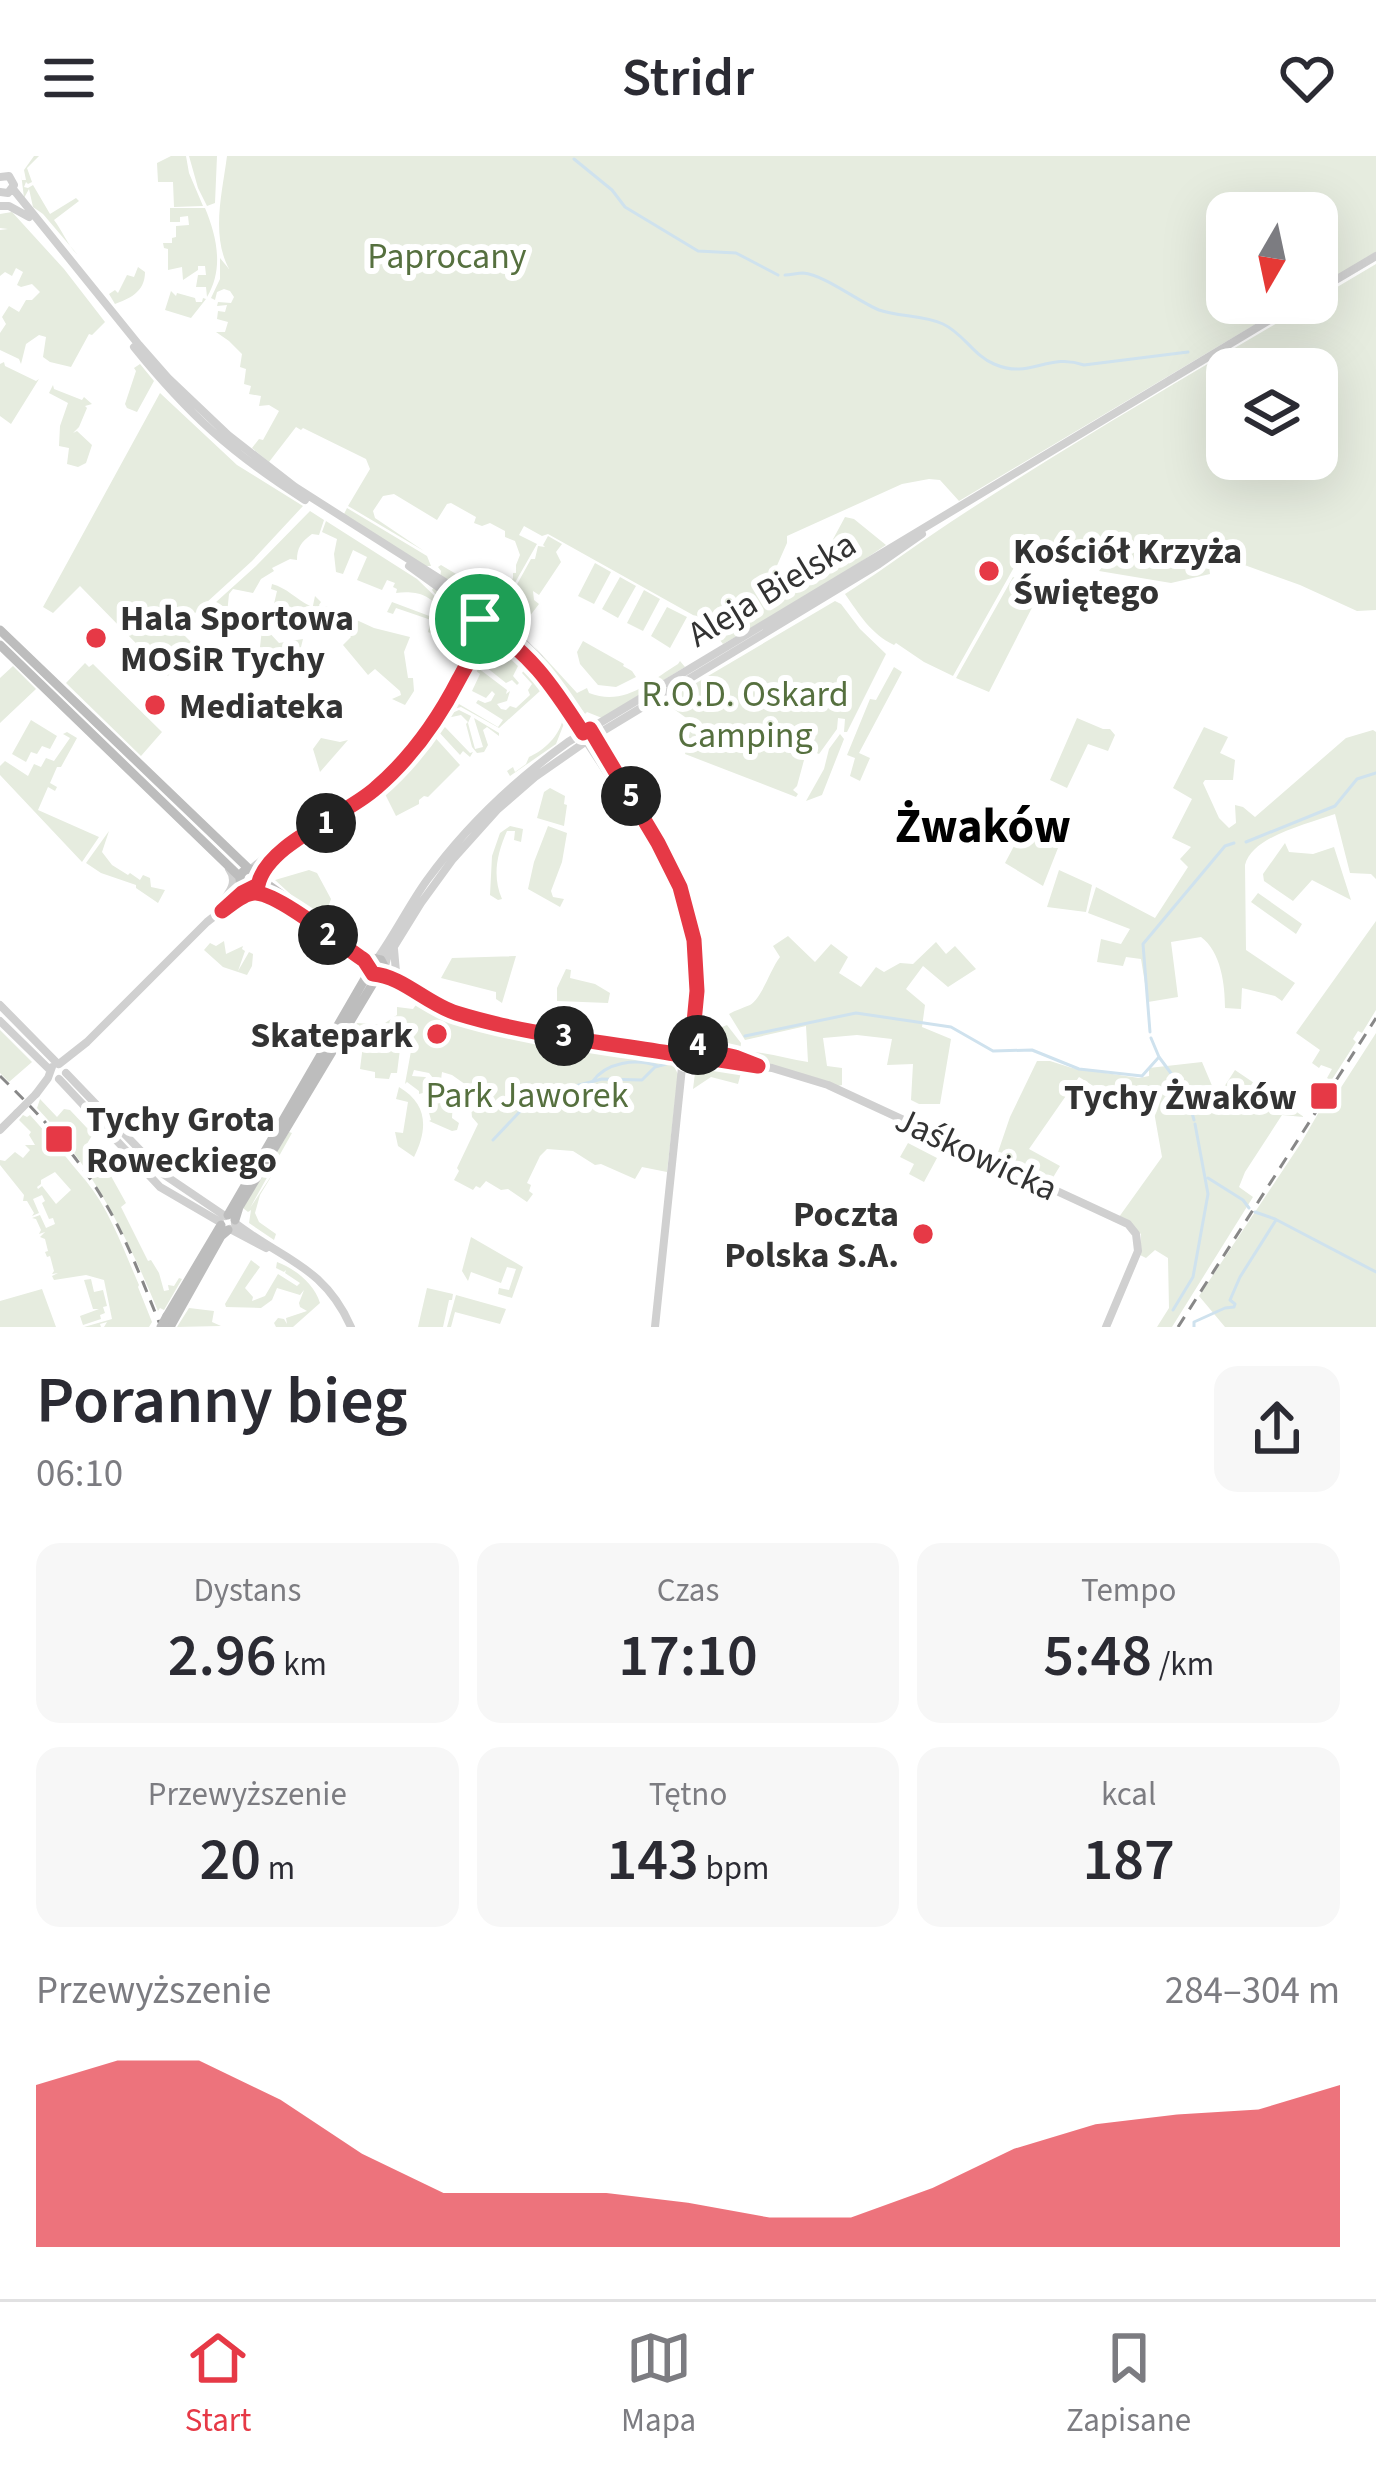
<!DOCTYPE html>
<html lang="pl">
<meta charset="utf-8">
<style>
body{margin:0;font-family:"Source Sans 3",sans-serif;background:#f7f7f7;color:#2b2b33;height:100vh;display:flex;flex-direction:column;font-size:45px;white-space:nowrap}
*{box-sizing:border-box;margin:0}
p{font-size:39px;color:#7c7c81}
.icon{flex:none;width:66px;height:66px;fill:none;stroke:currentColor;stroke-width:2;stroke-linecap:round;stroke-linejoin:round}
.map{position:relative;height:1171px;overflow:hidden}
.sheet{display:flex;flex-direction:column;background:#fff;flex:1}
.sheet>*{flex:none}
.needle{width:78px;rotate:189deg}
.tools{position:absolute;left:1206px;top:36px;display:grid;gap:24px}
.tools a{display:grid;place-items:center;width:132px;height:132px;border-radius:24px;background:#fff;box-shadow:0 12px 48px #0002;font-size:60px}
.pin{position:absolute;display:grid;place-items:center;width:102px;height:102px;color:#fff;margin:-51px;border:6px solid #fff;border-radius:50%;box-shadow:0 3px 12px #0007}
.km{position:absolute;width:60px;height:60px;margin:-30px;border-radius:50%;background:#222;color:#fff;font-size:33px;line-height:60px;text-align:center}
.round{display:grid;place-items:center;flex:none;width:126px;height:126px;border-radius:24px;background:#f7f7f7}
.overview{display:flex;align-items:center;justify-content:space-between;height:204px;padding:0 36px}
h1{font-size:66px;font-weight:600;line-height:90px}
.figures{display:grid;grid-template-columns:repeat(3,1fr);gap:18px;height:204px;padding:12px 36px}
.figures div{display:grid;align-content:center;border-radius:24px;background:#f7f7f7;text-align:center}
.figures b{font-size:60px;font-weight:600}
.figures small{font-size:33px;font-weight:400}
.figures p{font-size:33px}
.chart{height:336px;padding:24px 36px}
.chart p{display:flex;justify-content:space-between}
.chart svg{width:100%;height:216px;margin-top:12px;fill:#e63946;opacity:.7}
header{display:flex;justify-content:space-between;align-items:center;height:156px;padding:0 36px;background:#fff;font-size:54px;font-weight:600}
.dock{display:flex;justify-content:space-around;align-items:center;height:168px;border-top:3px solid #e1e1e2;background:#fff;font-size:33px;color:#7c7c81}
.dock a{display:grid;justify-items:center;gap:6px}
.dock .on{color:#e63946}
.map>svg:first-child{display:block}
.green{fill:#e6ecdf;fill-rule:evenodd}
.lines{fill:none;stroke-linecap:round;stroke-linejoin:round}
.stream{stroke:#cfe2ee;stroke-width:3}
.tertiary{stroke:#d0d0d0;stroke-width:8}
.secondary{stroke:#bdbdbd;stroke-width:9}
.rail{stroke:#888;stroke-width:3;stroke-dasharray:12 9;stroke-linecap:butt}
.tertiary-bridge{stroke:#d0d0d0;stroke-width:8}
.secondary-bridge{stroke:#bdbdbd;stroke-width:9}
.route-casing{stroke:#fff;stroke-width:24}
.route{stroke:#e63946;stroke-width:15}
.poi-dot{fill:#e63946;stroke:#fff;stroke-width:4.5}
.labels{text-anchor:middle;stroke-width:12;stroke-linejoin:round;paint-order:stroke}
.park-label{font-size:36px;fill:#56703f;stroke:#fff}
.poi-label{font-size:36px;font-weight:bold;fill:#333;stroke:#fff;text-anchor:start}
.street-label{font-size:36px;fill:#333;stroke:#fff}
.district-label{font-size:48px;font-weight:bold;fill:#000;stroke:#fff}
</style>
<header><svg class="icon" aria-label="menu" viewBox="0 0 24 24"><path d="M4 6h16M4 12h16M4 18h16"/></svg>Stridr<svg class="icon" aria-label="heart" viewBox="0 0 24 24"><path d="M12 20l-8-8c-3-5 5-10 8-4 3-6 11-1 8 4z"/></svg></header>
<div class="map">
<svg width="1376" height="1171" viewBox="0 0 1376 1171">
<rect width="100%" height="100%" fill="#fff"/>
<!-- green -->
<path class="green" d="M34 0H39L27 12 32 26 28 28 26 26 24 31 28 32 33 29 50 58 76 42 79 45 54 64C62 74 68 90 77 98L43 58 33 51 29 33 24 42 21 17 22 24H26L24 14Z
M171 0H186L189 17 203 50 174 51 173 26H158L157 7Z
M189 0H217L215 47 207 50 198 32Z
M227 0H1376V96L1317 132V57H1227V147H1291L959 345 940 324 929 323 902 328 787 380V387L775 414 810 426 845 361 854 363 886 389 829 427 723 488 719 483 718 473 548 378 542 380 524 370 519 379 537 388 512 432 507 450H503L499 444 513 422V417H516V409L520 399 515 385 505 381V375L490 367 482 370 474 367 476 361 451 347 447 348 437 364 394 338 383 340 373 355 375 362 424 395 348 350 370 313 366 303 303 272 301 274 296 271 269 306 252 292 259 283 263 284 279 255 269 249 259 250 261 240 249 238 251 230 244 228 246 213 240 211 242 198 229 185 216 176H225L228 166 217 163 218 155 225 156 227 149 217 150 218 146 231 147 234 141 230 135 224 133 217 136 215 144 211 142 220 123V102L229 113C211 79 222 38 227 0Z
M170 52H205C217 81 224 113 207 141L206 131H196L198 119H206L205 110H198V114L183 124 182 111 168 114V93L164 92 163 87H172V82L176 81V70L189 69 188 60 180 61V66H170Z
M12 56 64 113 105 166 92 179 89 178 71 211 50 206 43 201 46 181 39 179 26 188 21 208 19 203 0 194V177L6 168 2 161 9 150 19 156 26 144H32L40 136 32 128 21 131 17 129 23 116 16 112 12 120 5 116 0 120V74L8 73 0 72V58Z
M1376 108V454L1357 455 1300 429 1217 399 1208 403 1210 418 1171 427 1099 415 1104 409 1065 399 1028 378 1023 387 1026 390 953 520 924 506 896 487 894 489C871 478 859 458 845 438 886 412 925 382 966 356 1078 283 1195 216 1311 147H1317V143ZM1227 213H1317V303H1227Z
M138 111 145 116C145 137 128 143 115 148L109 138 115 134 118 137 127 119 134 121Z
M171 135 176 140 177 137 195 142 196 146H202L203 142 206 143 191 162 165 154Z
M4 206 5 210 36 225 39 223 11 268 0 260V208Z
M140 208 154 225 137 256 127 252 125 248 136 215 134 212Z
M53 229 54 233 82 244 84 241 92 248 85 250 87 252 79 271 73 277 77 275 92 289 86 307 78 311 67 308 69 292 59 290 60 270 68 247 49 237Z
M160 237 237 309 303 350 252 405 183 468V478L192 487 168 520 80 430 53 457 43 451Z
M347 352 427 400 431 410H425L347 363 344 358Z
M310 355 324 364 319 379 312 378C301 386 297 392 297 404L290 403 272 412 274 415 261 423 253 437 233 433 229 438 227 458 215 447 256 410Z
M326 365 417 423 444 449 432 434 434 431 457 451 450 456 476 473 467 498 462 496 469 486 466 478 469 474 444 459 430 477 428 476 431 464 396 452 393 458 387 456 392 446 432 461 438 453C430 436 410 435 396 437L397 433 393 431 395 427 387 424 382 434 357 424 367 401 353 394 343 418 336 416 334 398 337 383 322 376Z
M548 380 562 388 556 396 561 406 539 439 533 435 534 444 539 448 526 465 508 452 513 445 515 432 531 403H535L538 390 545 391 543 389Z
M595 407 611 416 594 448 578 440Z
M441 409 493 440 496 453H492L440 422 441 415 438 411Z
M620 421 636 430 618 462 602 453Z
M1013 421 1040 436 989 536 956 522Z
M272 428C287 432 296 443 310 450L309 457 305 451 301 453 291 475 277 471 273 452 277 435 271 433Z
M644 434 660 443 643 475 627 467Z
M315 440 321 446 319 449 321 453 326 450 374 472 410 481 404 496 408 522H413L414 535 405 549 392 543 401 539 400 535 375 513 368 519 343 489 351 481 349 478 326 458H319L318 465 311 459Z
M835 445 841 448 860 473 886 498 847 576H844L845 563 838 562 837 573 819 598 807 593 797 630 793 634 798 638 796 641 685 598 692 566 664 546Z
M667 451 687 461 670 492 651 480Z
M262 473H266L279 487 303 483 297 507 260 491Z
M491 480C526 494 548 532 565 565L556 588 510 620 507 615 513 611 515 616 526 608 529 601C543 595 560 580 563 562L558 557V553L547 536 540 535 499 572 461 551 453 553 452 557 459 554 471 560 468 567 475 593 483 591 474 562 499 577V580L487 571 483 574 488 589 484 596 477 597 472 591 466 568 468 566 461 559 447 562 444 570 470 597 473 596 470 601 463 595 460 599 437 574 449 546V551L456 542 459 548 498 571 503 564 476 547 478 544 485 547 491 545 495 538 492 535 486 542 472 535 480 518 475 514 470 524 467 522 474 509 507 534 506 538 510 535 507 545 497 548 501 553 506 554 510 550 516 552 530 539 528 534 532 528 522 517 526 511C519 498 504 488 490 487L477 504Z
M583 485 624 508 623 510 632 515 636 521 616 531 598 529 580 508 577 496Z
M496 490 519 508 513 520 519 527 517 529 512 524 506 527 481 507 491 491Z
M534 490 577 537 587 532 589 537C624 551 649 526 678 508L680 505 685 511 602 562 587 556 585 558Z
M85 507 89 511 93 508 162 576 141 600 66 527Z
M13 510 36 533 0 567V522Z
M894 511 902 516 859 597 870 602 860 625 850 620 855 602 847 599 870 543 876 544Z
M1077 562 1103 573H1110L1115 579 1108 595 1088 588 1067 632 1050 624Z
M31 564 57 580 50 593 42 590 37 598 31 596 26 606 12 598Z
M1204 571 1228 581 1220 597 1235 604 1233 624H1205L1203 627 1219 662 1229 672 1236 667 1235 649 1243 651 1255 661 1346 582 1373 574 1376 576V723L1371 718 1350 717 1335 658C1308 668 1252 680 1245 709L1246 794 1295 827 1282 845 1275 840 1242 832 1241 853 1225 852C1225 828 1221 796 1201 781L1171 786 1178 841 1148 846 1141 803 1126 801 1123 810 1097 806 1101 783 1121 788 1130 773 1088 757 1096 731 1155 762 1188 711 1180 703 1191 691 1172 682 1192 643 1173 632Z
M67 576 77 582 61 611H57L50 627 57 631 55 635 48 631 38 654 99 681 82 706 0 619V610L5 605 28 620 34 608 41 611 46 602 54 605 70 582 63 578Z
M431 577 460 609 428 641 424 640 419 644V648L396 660 383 634 384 631Z
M840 578 844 583 822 639 806 645 824 613 829 593Z
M321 582 340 586 348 584 320 616 313 593Z
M550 632 565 640 564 648 567 649 564 670 537 662 544 636Z
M510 670 523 673 521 686 514 684 515 675H507C497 698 492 720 502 743L498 744 490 739 492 700 500 677Z
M548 670 567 677 562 706 551 735 553 741 564 743 560 751 528 733 534 706Z
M109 675 102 696 112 709 128 719 130 717 140 724 143 719 150 722 151 731 165 734 158 747 136 732V729L101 717 86 707Z
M1022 675 1058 692 1043 730 1005 707Z
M1285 687 1289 696 1313 698 1334 691 1351 744 1312 724 1293 745 1264 725 1263 718Z
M309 714 317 717 331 743 323 765 326 767 330 757 336 769 334 773 317 764 323 763 298 745 275 724Z
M1059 714 1092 729 1086 756 1047 751Z
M1258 737 1302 768 1296 778 1251 746Z
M1376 765V854L1362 877 1358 875 1353 883 1356 886 1331 925 1327 922 1332 913 1321 909 1319 912 1312 907 1320 894 1296 877Z
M788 780 815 806 831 788 848 801 839 817 861 831 876 811 884 816 900 807 913 808 936 786 946 798 955 790 976 813 948 831 923 810 906 833 925 849 922 871 951 883 940 948H919L911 944 913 908 887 909 892 883 857 879 823 882 827 910 842 912V929L838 930 749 906 745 902V896C765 895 787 903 808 906L806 870 745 884 729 858C736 854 743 852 750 849 762 842 770 814 780 801L773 790Z
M224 785 226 798 243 790 242 793 245 795 238 815 249 796 253 798 252 810 247 819 223 811 204 794 210 787 216 790Z
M516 800 502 847 496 843V836L441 822 452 802Z
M566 813 571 814 570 822 595 828 610 837 608 847 557 845V832Z
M418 846 469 867 672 907 678 918 667 1016 642 1011 635 1023 601 1008 595 1009 573 995 547 993 540 1000 527 1027 531 1029 529 1035 533 1038 527 1046 508 1033 501 1034 486 1025 480 1032 476 1030 473 1034 454 1024 459 1015 457 1012 478 968 472 961 469 931 452 919 442 916 441 924 433 922 429 917 414 914 412 920 425 921 432 926 426 931 427 936 419 938V935L407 926 405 928 411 895 400 889 351 879 357 867 382 869 397 859V851L413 853Z
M701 862 703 863 702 871 707 877 727 869 741 887 740 898 708 894 709 891C696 885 699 874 701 862Z
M0 874 32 906 9 926 0 917Z
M1376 877V1171H1225L1199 1140 1301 987 1327 942 1331 947Z
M369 884 400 893 397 917H391L389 923 375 922V916L360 913 363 889Z
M1037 905H1050L1072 912 1139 922 1149 920V912L1202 906 1213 932 1224 931 1235 914 1304 961 1282 959 1245 1016 1239 1031 1253 1041 1172 1171H1157L1169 1152 1168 1102 1155 1094 1146 1102 1140 1099 1141 1078 1119 1061 1162 1001 1153 950 1111 941 1079 921 1029 993 1060 1010 1049 1028 996 1002 1010 961Z
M705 909 741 917 738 928 711 921 693 933 695 917Z
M399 931C428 948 428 973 414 1001L398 990 395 976 403 977 408 946 396 943Z
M432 939 453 943 452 962 459 967 457 974 452 975 429 965 431 964 425 942H422Z
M40 943 57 961 64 953 70 954 87 972 92 969 96 973 85 991 93 1000 102 992 106 997 101 1002 126 1047 121 1051 148 1105 151 1104 159 1117 164 1135 169 1134 168 1129 174 1130 179 1122 182 1123 164 1154 160 1152 158 1155C128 1082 92 1010 37 952Z
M23 959 27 961 30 959C49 980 69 1005 86 1025 110 1054 124 1095 139 1129L138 1131 152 1166 149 1171H104L107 1166 100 1168 101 1171H84L112 1163 104 1124 86 1119 54 1124 52 1120 58 1117 52 1118 54 1115 50 1100 47 1101 45 1096 48 1095 45 1083 40 1081 45 1076 39 1078 41 1074 36 1063 32 1062 40 1059 46 1072 55 1068 53 1062 49 1063 42 1047 45 1045 42 1039 33 1043 39 1057 32 1060 34 1057 27 1045H23L24 1039 0 1009V1004L5 1005 15 996 23 1002 30 994 25 989H35L29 979 31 976 19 964ZM55 1016 71 1034 56 1048 42 1030 38 1033 37 1031 41 1028V1024Z
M289 976 292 977 250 1052 277 1011 260 1039 255 1057 259 1066 276 1078 274 1084 249 1067 251 1054 248 1056 243 1052Z
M908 987 937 1002 924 1026 909 1018 914 1008 900 1001Z
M471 1081 523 1111 512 1142 498 1138 499 1132 509 1134 516 1113 507 1111 501 1127 471 1116 468 1125 462 1115Z
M251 1104 260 1111 245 1132 253 1141 252 1145 265 1140 278 1118 297 1130 300 1127 285 1117 286 1114 284 1116 276 1112 277 1106C295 1113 314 1127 320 1147L293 1171H276L274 1167 278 1162 284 1163 287 1168 286 1162 307 1155 300 1151 299 1147 304 1134 300 1139 277 1132 272 1144 261 1152 226 1151 225 1148Z
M91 1123 94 1136 103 1134 107 1150 103 1151 105 1157 100 1159 101 1163 83 1169 80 1160 99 1153H93L84 1124Z
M427 1132 453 1138 452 1144H449L443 1171H418Z
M42 1133 56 1171H0V1145Z
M456 1139 506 1153 500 1168 455 1156 451 1171H447Z
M189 1152 214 1155 212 1166 221 1170 177 1171Z"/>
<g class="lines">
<!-- stream -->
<path class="stream" d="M574 3 612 34 625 51 698 95 736 97 778 119
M785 119C791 119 797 117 803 117 825 119 857 145 879 154 899 161 923 159 943 168 963 177 974 200 994 208 1031 224 1047 196 1084 209L1188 196
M1246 686 1335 650 1357 623 1376 617
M1150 876 1143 788 1225 690 1234 687
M745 880 856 857 951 871 993 895 1032 894 1079 913 1142 920 1159 901
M1151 882 1159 901 1173 920
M1175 923 1188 942 1194 964
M592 926C606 906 636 902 658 910
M493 984 528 947 541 939 602 923 642 924 655 911 666 908
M1208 1022 1243 1044 1249 1052
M1255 1056 1275 1063 1376 1116
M1173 1154 1193 1121 1208 1038 1195 968
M1194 1171V1166L1225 1152 1234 1151 1235 1148 1230 1144 1240 1121 1276 1064"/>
<!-- tertiary -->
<path class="tertiary" d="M0 21 9 20 14 29 8 37 0 36
M13 33 139 189 168 222 228 279 295 331 495 458 539 502 601 592 658 687 679 731 695 784 697 812 692 890 695 894V900
M0 50H9L29 61
M1317 135 1376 100
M134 191C189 259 231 297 305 344
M409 410 510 483 537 510 640 667
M251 713 282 688
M259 720 285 690 344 657 394 615 436 564 484 477 491 472
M217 753C226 740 240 728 229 713
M394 793 396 816 402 825
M377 803C395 778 409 749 427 724 467 669 514 625 568 586L1298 147
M385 810 387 802 421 747 453 703 497 654 535 621 588 584 879 408 922 378
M381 818 448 855 480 864 525 874 681 899
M432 841 474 857
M0 849 58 908
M0 865 50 914
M517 867 568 875
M624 884 682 892
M696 894 735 900 745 906
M695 900 772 912 828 929 1128 1068 1136 1078 1138 1095 1106 1171
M59 908 87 886 207 766 249 733
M66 917 163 1018 225 1060
M59 923 160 1031 220 1066
M36 938 48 922 52 911
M0 974 17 957
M235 1067C283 1104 324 1110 351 1171
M230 1073 266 1092
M655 1171 683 902"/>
<!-- secondary -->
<path class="secondary" d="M0 474 249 713
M0 489 240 721
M240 723a10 10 0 1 1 20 0a10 10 0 1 1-20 0Z
M260 723 367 801 381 804 385 812 378 819
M252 732 285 750
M228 1059 370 814
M235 1064 239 1051 378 819
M167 1160 221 1069
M170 1171 221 1080 228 1074"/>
<!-- rail -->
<path class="rail" d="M0 920C39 958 75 996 103 1043 127 1083 143 1127 161 1171
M1178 1171 1376 862"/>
<!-- tertiary-bridge -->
<path class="tertiary-bridge" d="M17 957 36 938"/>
<!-- secondary-bridge -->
<path class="secondary-bridge" d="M161 1171 167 1160"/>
</g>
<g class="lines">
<!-- route casing -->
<g class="route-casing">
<path id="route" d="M480 463C531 499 549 524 583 577L590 573 658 687 680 731 694 784 697 835 693 877 695 885 704 894 735 901 758 910 694 900 686 904 675 898C602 886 527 879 456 857 427 848 402 820 373 818L364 804C341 789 281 739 256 737 244 736 231 749 222 755L242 737 258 729C267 687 344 661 376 632 411 602 438 564 459 523 469 505 482 483 480 463Z"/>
</g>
<!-- route -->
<use href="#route" class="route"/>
</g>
<!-- markers -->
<g class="poi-dot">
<circle cx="989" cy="415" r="12"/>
<circle cx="96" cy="482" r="12"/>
<circle cx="155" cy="549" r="12"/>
<circle cx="437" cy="878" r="12"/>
<rect x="1309" y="925" width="30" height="30" rx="6"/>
<rect x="44" y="968" width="30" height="30" rx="6"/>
<circle cx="923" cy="1078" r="12"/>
</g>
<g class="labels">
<!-- park labels -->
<g class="park-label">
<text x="447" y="112">Paprocany</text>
<text x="745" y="550">R.O.D. Oskard<tspan x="745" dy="41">Camping</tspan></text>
<text x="527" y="951">Park Jaworek</text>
</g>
<!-- poi labels -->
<g class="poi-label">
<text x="1013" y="407">Kościół Krzyża<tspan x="1013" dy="41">Świętego</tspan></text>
<text x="120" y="474">Hala Sportowa<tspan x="120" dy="41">MOSiR Tychy</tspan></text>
<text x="179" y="562">Mediateka</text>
<text x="413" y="891" text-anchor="end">Skatepark</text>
<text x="1297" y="953" text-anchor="end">Tychy Żwaków</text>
<text x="86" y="975">Tychy Grota<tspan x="86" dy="41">Roweckiego</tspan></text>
<text x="899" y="1070" text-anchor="end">Poczta<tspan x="899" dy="41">Polska S.A.</tspan></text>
</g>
<!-- street labels -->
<g class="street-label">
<text transform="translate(771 432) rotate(-31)" y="13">Aleja Bielska</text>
<text transform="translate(977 997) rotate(25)" y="13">Jaśkowicka</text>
</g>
<!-- district labels -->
<g class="district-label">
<text x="983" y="686">Żwaków</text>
</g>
</g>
</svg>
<div class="tools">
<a><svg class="needle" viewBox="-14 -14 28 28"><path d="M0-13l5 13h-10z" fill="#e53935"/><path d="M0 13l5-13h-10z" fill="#7c7c81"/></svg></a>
<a><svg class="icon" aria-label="layers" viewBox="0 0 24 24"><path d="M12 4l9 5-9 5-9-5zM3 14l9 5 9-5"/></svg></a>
</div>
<div class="pin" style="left:480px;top:463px;background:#1e9e55"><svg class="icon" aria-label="arrive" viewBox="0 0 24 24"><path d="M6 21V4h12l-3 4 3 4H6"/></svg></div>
<b class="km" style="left:326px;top:667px">1</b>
<b class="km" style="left:328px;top:779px">2</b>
<b class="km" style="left:564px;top:880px">3</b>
<b class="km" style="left:698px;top:889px">4</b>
<b class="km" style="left:631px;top:640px">5</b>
</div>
<section class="sheet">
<div class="overview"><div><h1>Poranny bieg</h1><p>06:10</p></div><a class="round"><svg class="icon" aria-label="share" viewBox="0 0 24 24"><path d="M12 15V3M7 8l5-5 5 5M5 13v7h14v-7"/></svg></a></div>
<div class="figures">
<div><p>Dystans</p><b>2.96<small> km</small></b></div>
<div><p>Czas</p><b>17:10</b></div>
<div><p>Tempo</p><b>5:48<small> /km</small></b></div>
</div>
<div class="figures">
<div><p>Przewyższenie</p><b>20<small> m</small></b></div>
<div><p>Tętno</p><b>143<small> bpm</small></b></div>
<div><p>kcal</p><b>187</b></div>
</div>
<div class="chart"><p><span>Przewyższenie</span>284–304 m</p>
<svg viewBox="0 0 160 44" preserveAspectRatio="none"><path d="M0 44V11L10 6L20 6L30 14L40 25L50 33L60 33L70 33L80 35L90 38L100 38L110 32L120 24L130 19L140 17L150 16L160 11V44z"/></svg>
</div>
</section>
<nav class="dock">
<a class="on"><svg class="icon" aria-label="home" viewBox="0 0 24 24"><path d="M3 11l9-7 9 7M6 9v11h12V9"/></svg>Start</a>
<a><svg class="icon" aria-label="map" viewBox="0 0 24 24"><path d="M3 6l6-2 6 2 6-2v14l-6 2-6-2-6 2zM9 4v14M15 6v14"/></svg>Mapa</a>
<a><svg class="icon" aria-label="saved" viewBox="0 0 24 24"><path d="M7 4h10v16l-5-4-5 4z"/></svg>Zapisane</a>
</nav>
